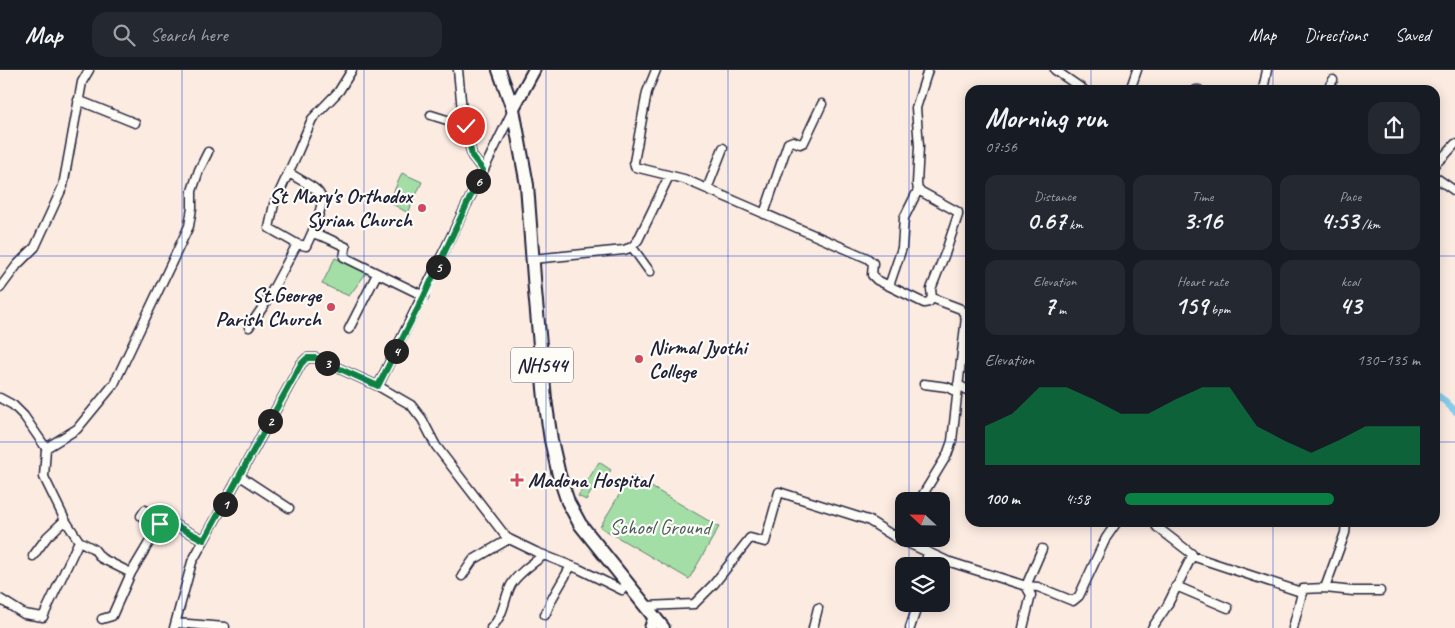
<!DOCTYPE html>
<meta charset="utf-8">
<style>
body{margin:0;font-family:Caveat,sans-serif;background:#242831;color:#f1f3f6;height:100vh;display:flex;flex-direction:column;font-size:19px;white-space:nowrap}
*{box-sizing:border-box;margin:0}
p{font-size:16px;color:#9ea1a6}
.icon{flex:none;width:28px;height:28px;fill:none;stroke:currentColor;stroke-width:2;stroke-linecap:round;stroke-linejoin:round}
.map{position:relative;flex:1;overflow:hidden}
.details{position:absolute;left:965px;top:15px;width:475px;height:442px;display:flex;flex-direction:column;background:#171b24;border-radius:15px;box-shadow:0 2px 12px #0003}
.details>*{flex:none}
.needle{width:32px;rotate:292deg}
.tools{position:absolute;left:895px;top:422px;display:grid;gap:10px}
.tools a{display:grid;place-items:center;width:55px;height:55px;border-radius:10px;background:#171b24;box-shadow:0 2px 12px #0003;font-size:25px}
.pin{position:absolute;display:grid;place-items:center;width:42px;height:42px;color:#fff;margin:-21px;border:2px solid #fff;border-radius:50%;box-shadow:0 1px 5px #0007}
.km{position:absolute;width:25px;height:25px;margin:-12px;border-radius:50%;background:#222;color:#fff;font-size:14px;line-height:25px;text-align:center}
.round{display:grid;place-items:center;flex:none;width:52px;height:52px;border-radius:15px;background:#242831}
.head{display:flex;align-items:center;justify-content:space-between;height:85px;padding:0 20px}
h1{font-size:28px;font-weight:800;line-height:38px}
.stats{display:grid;grid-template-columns:repeat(3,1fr);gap:8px;height:85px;padding:5px 20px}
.stats div{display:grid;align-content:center;border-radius:12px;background:#242831;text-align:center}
.stats b{font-size:25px;font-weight:800}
.stats small{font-size:14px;font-weight:400}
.stats p{font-size:14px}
.chart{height:140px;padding:10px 20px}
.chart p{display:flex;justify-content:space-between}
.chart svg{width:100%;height:90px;margin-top:5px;fill:#0b8043;opacity:.7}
ul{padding:0 20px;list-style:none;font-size:16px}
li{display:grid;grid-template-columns:80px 60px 1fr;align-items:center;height:38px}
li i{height:12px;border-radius:6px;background:#0b8043}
header{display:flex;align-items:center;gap:30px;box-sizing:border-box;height:70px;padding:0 25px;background:#171b24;border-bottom:1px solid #363941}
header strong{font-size:24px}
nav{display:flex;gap:28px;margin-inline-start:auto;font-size:18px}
.search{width:350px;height:45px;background:#242831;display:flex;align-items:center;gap:12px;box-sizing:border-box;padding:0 18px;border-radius:15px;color:#9ea1a6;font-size:19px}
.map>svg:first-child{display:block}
.green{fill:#a2dea5;stroke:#628070}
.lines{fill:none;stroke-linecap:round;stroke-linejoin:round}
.canal{stroke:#89cbea;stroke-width:7}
.minor-casing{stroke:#22223b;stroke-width:11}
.tertiary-casing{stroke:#22223b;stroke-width:14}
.secondary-casing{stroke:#22223b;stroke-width:15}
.trunk-casing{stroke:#22223b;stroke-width:16}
.minor{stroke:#fdfcf7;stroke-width:8}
.tertiary{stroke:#fdfcf7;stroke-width:10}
.secondary{stroke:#fdfcf7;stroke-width:11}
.trunk{stroke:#fdfcf7;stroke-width:12}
.route-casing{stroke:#fff;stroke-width:10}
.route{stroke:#0b8043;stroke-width:6}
.grid{fill:none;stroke:#1d4ed8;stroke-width:1;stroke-opacity:0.55}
.poi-dot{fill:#d1495b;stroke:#fdfcf7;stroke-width:2}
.labels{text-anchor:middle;stroke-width:4.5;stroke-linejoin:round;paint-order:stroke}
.shield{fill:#fdfcf7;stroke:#646373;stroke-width:1}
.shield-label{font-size:20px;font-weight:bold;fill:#22223b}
.poi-label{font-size:21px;font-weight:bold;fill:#22223b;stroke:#fdfcf7;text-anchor:end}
.park-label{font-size:21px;fill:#485a5b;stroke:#fdfcf7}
</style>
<header>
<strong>Map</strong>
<div class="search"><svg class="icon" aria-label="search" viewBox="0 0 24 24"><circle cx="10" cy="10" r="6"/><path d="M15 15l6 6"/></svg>Search here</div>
<nav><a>Map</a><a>Directions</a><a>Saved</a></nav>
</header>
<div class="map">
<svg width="1455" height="558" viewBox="0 0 1455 558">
<rect width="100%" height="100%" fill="#fcebe1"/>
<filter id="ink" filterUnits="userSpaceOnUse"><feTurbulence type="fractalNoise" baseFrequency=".02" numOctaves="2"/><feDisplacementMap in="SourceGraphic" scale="10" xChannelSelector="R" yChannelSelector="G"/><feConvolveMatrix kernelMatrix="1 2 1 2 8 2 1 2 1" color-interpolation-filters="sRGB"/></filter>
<g filter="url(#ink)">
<!-- green -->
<path class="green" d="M402 103 422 112 408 143 389 132Z
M335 188 367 202 349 226 322 214Z
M599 392 611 400 602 413 598 411 586 430 578 426Z
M631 405 719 457 689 509 600 457Z"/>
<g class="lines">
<!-- canal -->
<path class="canal" d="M1435 324 1445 331 1455 341"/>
<!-- minor casing -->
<g class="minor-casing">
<path id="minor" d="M458 0 462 40 472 86 483 100
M656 0 647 22 634 92 635 97 684 109 867 188 873 193 872 205 877 210 924 233 929 232 932 228
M1055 0 1084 20
M1130 20 1137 0
M1196 20H1199
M1263 20 1267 0
M1327 20 1333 10
M78 30 135 53
M512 42 378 316 411 335 422 349 436 376 507 468 536 482 579 499 622 520
M431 45 466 56
M1435 94 1445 85 1455 74
M289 103C326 125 328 121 312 163
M1435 107 1455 121
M707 119 723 78
M764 144 788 73 793 71 800 74 804 72 822 34
M297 174 306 176 312 163 327 168 346 177 344 187 424 226
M632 177 650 202
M533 189 624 180 632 177 638 170 669 106
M889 216 902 178 904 148 918 120
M0 218 17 195 35 177 63 116 82 12 89 0
M249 257 265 234 297 174 269 158 274 134 297 84 312 49 339 21 352 0
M349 259 377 204
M924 314 947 317 957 322
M958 314 970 322
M0 328 13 335 24 346 46 378 44 407 65 450 79 471
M46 378 77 359 114 314 189 156 192 138V121L199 100 208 82
M240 406 289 438
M919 431 947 385 952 371 966 247 961 239 932 228 931 219 946 181 958 145V142L918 120 917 114 919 76 916 38 928 0
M141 446 145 440 163 449
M895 467 904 454
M1042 479 1026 516 1038 517 1073 531 1079 526 1106 468 1117 452
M33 486 47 467 65 450
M1192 486 1301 522
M925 496 928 482
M462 506 473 490 509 469
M1176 516 1228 538
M1325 518 1353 521H1380
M0 529 24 544 43 547 79 471 94 479 101 488 131 503 163 449 204 470
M646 536 694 534 714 514 750 468 765 472 779 422 868 450 895 467 947 491 1026 516 1031 525 1023 558
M545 545 553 527 571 496
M102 549 112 546 131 503
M176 553 225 557
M174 558 192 492 301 294 307 288H316L378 316
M491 558C505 544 503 531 511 515 518 503 533 493 544 485
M813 558 818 538
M910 558 918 534
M1152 558 1167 536 1192 486V484L1157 457 1154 452
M1293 558 1303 519 1325 518 1345 463 1346 452"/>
</g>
<!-- tertiary casing -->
<g class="tertiary-casing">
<path id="tertiary" d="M650 558 654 546"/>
</g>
<!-- secondary casing -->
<g class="secondary-casing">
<path id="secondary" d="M513 39 534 0"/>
</g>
<!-- trunk casing -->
<g class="trunk-casing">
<path id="trunk" d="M499 0 513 39 527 115 535 221 545 329 551 370 559 405 568 432 580 454 663 558"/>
</g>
<!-- minor -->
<use href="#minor" class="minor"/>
<!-- tertiary -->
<use href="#tertiary" class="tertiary"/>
<!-- secondary -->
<use href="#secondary" class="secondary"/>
<!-- trunk -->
<use href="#trunk" class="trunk"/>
</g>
</g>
<g class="lines" filter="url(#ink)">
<!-- route casing -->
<g class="route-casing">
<path id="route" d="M160 454 163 449 204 470 301 294 307 288H316L378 316 424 226 483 100 472 86 466 56"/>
</g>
<!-- route -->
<use href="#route" class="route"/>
</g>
<!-- grid -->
<path class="grid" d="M182 0V558M364 0V558M546 0V558M728 0V558M909 0V431M1091 0V20M1273 0V20M0 186H970M1435 186H1455M0 372H970M1435 372H1455M1091 452V558M1273 452V558M909 469V496M909 534V558"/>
<!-- markers -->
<g class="poi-dot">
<circle cx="422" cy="138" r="5"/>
<circle cx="331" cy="237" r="5"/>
<circle cx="639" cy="289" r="5"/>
<path d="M514.5 402.5h5v5h5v5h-5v5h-5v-5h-5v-5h5z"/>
</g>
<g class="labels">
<!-- shield labels -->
<rect class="shield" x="511" y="277.5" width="62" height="35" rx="4"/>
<g class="shield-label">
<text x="542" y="302">NH544</text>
</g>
<!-- poi labels -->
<g class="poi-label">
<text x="412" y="133">St Mary's Orthodox<tspan x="412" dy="24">Syrian Church</tspan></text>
<text x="321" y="232">St.George<tspan x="321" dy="24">Parish Church</tspan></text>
<text x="649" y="284" text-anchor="start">Nirmal Jyothi<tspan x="649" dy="24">College</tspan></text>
<text x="528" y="417" text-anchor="start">Madona Hospital</text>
</g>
<!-- park labels -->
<g class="park-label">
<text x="660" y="464">School Ground</text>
</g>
</g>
</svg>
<div class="tools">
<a><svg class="needle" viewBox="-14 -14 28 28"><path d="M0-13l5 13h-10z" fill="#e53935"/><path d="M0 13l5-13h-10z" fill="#9ea1a6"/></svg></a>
<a><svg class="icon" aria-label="layers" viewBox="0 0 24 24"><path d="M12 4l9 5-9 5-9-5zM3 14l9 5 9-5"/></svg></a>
</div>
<div class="pin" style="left:160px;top:454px;background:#1e9e55"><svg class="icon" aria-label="arrive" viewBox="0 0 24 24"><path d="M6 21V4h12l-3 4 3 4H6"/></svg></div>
<div class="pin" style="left:466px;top:56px;background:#d93025"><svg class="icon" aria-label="check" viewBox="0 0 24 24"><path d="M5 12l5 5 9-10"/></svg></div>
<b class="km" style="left:225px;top:434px">1</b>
<b class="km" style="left:270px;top:351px">2</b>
<b class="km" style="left:327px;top:293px">3</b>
<b class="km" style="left:396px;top:281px">4</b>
<b class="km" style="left:438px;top:197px">5</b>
<b class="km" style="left:478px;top:111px">6</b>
<section class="details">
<div class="head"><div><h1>Morning run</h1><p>07:56</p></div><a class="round"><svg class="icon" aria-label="share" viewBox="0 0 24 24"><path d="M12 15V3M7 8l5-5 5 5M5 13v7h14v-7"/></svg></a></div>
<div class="stats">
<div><p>Distance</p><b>0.67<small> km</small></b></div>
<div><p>Time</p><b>3:16</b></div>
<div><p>Pace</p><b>4:53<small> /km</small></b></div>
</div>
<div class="stats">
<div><p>Elevation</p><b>7<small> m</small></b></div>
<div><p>Heart rate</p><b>159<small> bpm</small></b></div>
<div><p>kcal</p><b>43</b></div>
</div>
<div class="chart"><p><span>Elevation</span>130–135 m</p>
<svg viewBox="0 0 160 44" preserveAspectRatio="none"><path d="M0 44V25L10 19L20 6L30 6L40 12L50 19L60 19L70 12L80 6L90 6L100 25L110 32L120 38L130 32L140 25L150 25L160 25V44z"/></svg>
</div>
<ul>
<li><b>100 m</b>4:58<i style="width:71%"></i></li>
</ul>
</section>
</div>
